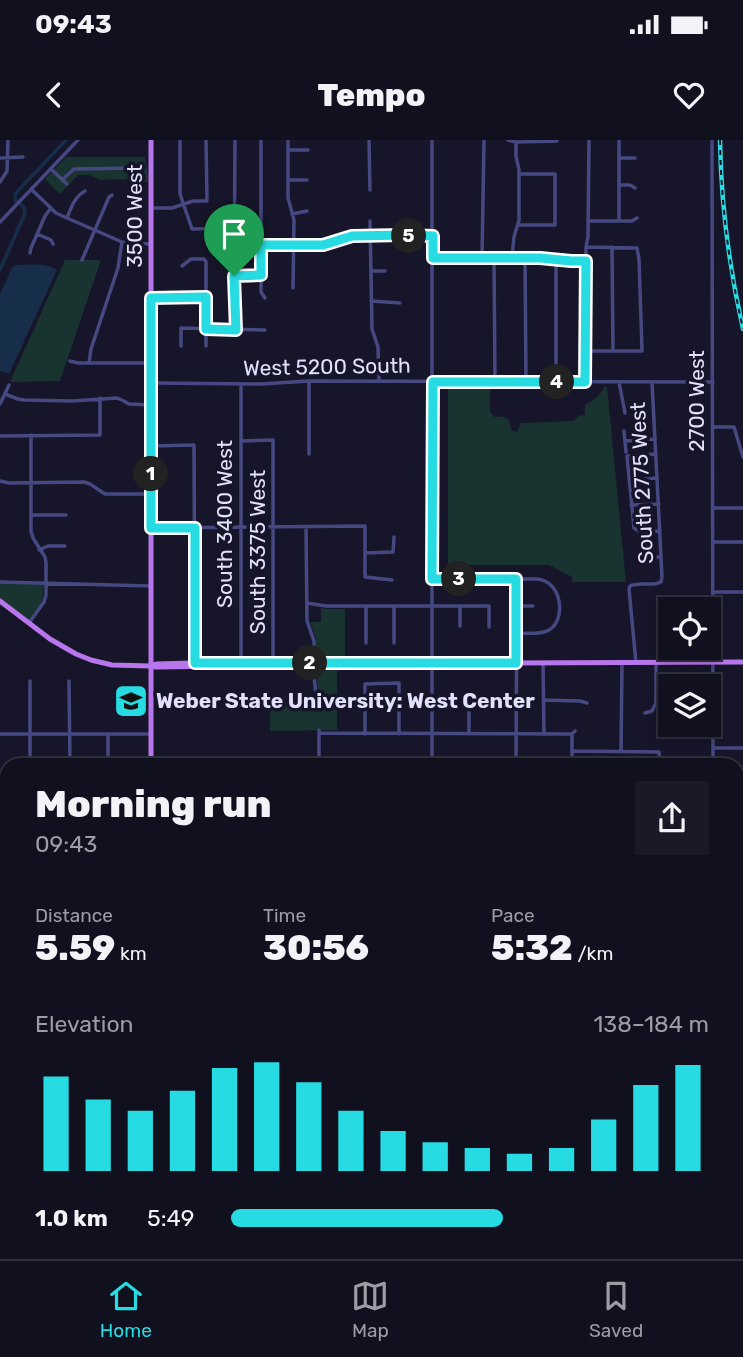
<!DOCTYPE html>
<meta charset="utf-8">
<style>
body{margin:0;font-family:Rubik,sans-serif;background:#1a1928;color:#f1f3f6;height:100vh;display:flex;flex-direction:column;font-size:26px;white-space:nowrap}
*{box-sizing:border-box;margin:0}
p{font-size:23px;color:#9c9da4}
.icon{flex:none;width:38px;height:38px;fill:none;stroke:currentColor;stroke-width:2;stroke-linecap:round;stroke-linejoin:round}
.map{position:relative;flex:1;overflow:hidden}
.drawer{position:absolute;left:0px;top:618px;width:744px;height:502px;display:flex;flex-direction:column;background:#11101f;border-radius:21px 21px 0 0;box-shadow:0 4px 10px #0003,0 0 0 2px #30303d}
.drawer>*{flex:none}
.buttons{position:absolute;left:658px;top:457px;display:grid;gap:14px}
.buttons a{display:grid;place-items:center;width:63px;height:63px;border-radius:0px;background:#11101f;box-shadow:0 4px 10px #0003,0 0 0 2px #30303d;font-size:35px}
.pin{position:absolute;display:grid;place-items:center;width:60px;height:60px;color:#fff;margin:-72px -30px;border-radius:50% 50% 50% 0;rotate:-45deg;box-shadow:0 0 7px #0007}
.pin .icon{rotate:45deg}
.km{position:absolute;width:35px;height:35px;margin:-18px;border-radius:50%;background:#222;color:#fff;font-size:19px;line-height:35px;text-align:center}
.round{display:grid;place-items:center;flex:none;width:74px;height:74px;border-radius:0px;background:#1a1928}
.summary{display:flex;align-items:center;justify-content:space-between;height:119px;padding:0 35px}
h1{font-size:38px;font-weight:800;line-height:52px}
.stats{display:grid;grid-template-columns:repeat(3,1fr);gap:10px;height:119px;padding:7px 35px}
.stats div{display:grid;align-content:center}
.stats b{font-size:35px;font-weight:800}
.stats small{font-size:19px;font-weight:400}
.stats p{font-size:19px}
.chart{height:196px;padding:14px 35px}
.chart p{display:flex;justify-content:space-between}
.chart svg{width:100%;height:126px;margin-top:7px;stroke:#26dce2;stroke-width:6}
ul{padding:0 35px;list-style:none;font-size:23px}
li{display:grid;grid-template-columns:112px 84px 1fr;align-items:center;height:52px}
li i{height:18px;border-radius:9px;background:#26dce2}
.status{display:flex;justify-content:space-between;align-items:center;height:49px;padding:0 35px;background:#11101f;direction:ltr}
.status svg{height:19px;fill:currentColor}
header{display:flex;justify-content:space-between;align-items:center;height:91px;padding:0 35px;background:#11101f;font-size:32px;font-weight:800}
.dock{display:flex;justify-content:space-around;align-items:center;height:98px;border-top:2px solid #30303d;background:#11101f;font-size:19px;color:#9c9da4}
.dock a{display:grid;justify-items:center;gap:4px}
.dock .on{color:#26dce2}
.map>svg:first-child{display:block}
.green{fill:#193330}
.water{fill:#172e4b}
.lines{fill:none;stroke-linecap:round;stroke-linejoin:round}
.canal{stroke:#172e4b;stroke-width:3.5}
.minor{stroke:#464882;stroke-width:3.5}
.major{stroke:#b876ed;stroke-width:5}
.rail-casing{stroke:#26dce2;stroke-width:4.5}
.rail{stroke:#171529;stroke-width:2;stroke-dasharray:5;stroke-linecap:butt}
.route-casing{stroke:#fff;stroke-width:14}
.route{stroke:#26dce2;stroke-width:9}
.labels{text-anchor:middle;stroke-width:7;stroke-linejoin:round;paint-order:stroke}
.street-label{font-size:21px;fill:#e2e1fb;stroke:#171529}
.poi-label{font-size:21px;font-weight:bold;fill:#e2e1fb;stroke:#171529;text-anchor:start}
</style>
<div class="status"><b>09:43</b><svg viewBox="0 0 49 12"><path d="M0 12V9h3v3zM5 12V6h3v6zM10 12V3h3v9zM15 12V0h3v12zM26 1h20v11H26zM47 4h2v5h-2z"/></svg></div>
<header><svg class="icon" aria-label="back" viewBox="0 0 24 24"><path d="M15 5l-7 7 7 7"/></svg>Tempo<svg class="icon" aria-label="heart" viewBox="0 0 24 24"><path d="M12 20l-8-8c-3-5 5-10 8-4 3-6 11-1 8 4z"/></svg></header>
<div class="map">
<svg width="743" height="1119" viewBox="0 0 743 1119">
<rect width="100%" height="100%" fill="#171529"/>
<!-- green -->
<path class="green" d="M66 17H145L149 42 136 43 137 39 100 40 89 35H78L60 54 45 39Z
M65 120H101L60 241 10 242Z
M448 246H490V272L495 277C507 276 510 278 511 290L517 292 521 283 574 281 578 276 585 275V264C594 262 601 254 604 247H607L626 442H572V437L549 425H448Z
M0 443H44L42 464 29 481 0 458Z
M321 467 325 469H345V521H316V498L310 482H321Z
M316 525H337V590L270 591V556H318Z
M237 1113H393V1119H237Z"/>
<!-- water -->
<path class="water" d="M15 125C28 125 46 122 57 130L9 234 0 231V154L12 128Z"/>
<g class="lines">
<!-- canal -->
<path class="canal" d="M0 130 25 73 24 67 16 61 15 57 16 53 66 0"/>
<!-- minor -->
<path class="minor" d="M180 0V54L192 89 234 88
M235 0 234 151 236 190
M261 0V152L265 158
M288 0V58L294 80 293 148
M369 0 370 50
M508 0 516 2 557 1
M712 0 713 625
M288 10H308
M0 18 23 17
M619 18H635
M51 29 67 44
M519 34H555
M62 40 74 29 135 28 140 30
M288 40H307
M0 42 7 31 8 0
M619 45H630L635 48
M31 49 56 73 67 78 122 102 150 104
M151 68H172L193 61H207L206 0
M292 74 307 71
M67 78C71 68 75 56 85 51
M370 81 372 189 378 207 379 241
M588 81H632L637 78
M619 81V0
M0 82 78 0
M518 85H555
M555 85V34
M37 94 51 100 53 104
M261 105H323L352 96H432
M612 107 613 210
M30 113 31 108 45 76 51 68
M512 117 514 97 519 80V30L516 16V2
M433 118H540L571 121H586
M482 118 484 0
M494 118 495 242
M525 118 526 242
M82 120 109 57 112 55
M182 126 191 119H204L206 122V206
M371 131H385
M235 136 261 135
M152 158 206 157
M371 161 400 163
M181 206V188L265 190
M585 211H642L639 119 637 108 586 107
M70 221 78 223H151
M89 223 91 209 118 128 122 102
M309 241V314
M556 242V120
M585 242 586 107 588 97 589 0
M619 242 625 273
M152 243 261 244 309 241 713 242
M241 244V524
M5 254 18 259 24 260 72 261 117 258 122 260 129 264 151 265
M0 264 9 245
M713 287H734L743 317
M624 291 626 312
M0 296 100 295V258
M241 301 273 300V523
M625 301 655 299
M194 305 195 523
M151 306 194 305
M656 314 627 316 634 388 640 392 660 391
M629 340 657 338
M0 341 9 343 84 342 90 344 105 354H151
M631 365 659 364
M713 368H743
M31 375H66
M306 387 307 481 314 501V536L316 555
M151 388 365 386V437L392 440
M713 402H743
M39 410 48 406H65
M365 413 393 412 394 397
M637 417H661
M432 439H537C563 441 566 481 549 490 540 495 527 493 516 493
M0 442 151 446
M713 452H743
M307 463 326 466H489V487
M366 466V503
M394 466V503
M516 466H533
M460 467V486
M29 483 44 462 46 455V423L45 417 33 398 31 391V295
M543 523 544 594
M636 523 629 449 630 446C640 441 651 447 661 442L662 437 652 242
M30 541V625
M69 541 70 625
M543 560 580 561 587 563
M645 573 652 571 656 563V523
M319 590V625
M319 593 572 594 575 591
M0 594H151
M108 594V625
M365 594V544L399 543V594
M469 594V558L515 557
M572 594V625
M714 608H743
M572 611 659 612 660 625
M621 612 622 523
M151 622 334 621 340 625
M516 622H543
M432 625V0
M516 625 517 439
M737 638H743
M737 676H743
M0 689H7
M740 773 743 772
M737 803H743
M0 804H7
M737 833H743L741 871V945
M0 847H7
M0 888 7 887
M0 979H7
M737 1012H743
M737 1047H743
M0 1083H7
M737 1083H743
M197 1113 202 1119
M394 1113V1119
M431 1113V1119
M580 1113V1119
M611 1113V1119
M698 1113V1119
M25 1119V1113
M236 1119V1113
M334 1119V1113
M515 1119V1113
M547 1119 548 1113
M657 1119V1113"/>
<!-- major -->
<path class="major" d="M0 461 50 499 76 514 91 520 112 525 151 526 156 527 231 526 241 524 231 522 156 524 151 526
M241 524 743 522
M151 625V0
M150 1113V1119"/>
<!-- rail casing -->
<g class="rail-casing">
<path id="rail" d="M720 0C721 64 729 127 743 189"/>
</g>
<!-- rail -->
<use href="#rail" class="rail"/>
</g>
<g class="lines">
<!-- route casing -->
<g class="route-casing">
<path id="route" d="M404 95 433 96V118H540L571 121H586L585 242H433L432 439H516V523H195V388H151V158L206 157V189L236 190 234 136 261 135V105H323L352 96Z"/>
</g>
<!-- route -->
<use href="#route" class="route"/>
</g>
<!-- icons -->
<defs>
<g id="university-square" transform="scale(1.75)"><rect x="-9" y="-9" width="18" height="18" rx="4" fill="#26dce2" stroke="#171529"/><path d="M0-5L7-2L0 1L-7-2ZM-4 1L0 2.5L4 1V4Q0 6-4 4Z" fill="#111"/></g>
</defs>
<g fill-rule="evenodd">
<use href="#university-square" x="131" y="561"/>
</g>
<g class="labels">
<!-- street labels -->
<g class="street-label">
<text transform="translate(135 76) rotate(-90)" y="7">3500 West</text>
<text transform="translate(327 227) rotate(-1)" y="7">West 5200 South</text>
<text transform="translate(697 261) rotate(-90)" y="7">2700 West</text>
<text transform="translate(642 343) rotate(-93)" y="7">South 2775 West</text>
<text transform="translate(225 384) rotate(-90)" y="7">South 3400 West</text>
<text transform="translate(258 412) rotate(-90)" y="7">South 3375 West</text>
</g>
<!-- poi labels -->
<g class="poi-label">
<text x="156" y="568">Weber State University: West Center</text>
</g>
</g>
</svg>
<div class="buttons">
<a><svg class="icon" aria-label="locate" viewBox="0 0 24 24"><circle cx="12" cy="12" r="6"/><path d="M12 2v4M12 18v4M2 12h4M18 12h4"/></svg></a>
<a><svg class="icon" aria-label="layers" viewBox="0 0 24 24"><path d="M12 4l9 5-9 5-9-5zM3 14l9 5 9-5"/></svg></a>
</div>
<div class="pin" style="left:234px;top:136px;background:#1e9e55"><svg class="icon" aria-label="arrive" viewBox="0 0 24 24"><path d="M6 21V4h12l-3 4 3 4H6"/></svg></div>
<b class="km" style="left:151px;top:334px">1</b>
<b class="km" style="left:310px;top:523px">2</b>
<b class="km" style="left:459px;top:439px">3</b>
<b class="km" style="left:557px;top:242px">4</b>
<b class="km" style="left:409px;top:96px">5</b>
<section class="drawer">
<div class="summary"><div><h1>Morning run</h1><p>09:43</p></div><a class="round"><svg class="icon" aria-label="share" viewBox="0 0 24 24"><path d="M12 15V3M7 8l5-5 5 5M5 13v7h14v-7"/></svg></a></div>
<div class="stats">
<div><p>Distance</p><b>5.59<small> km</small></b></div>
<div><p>Time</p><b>30:56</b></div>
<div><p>Pace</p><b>5:32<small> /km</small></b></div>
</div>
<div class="chart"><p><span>Elevation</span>138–184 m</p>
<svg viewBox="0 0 160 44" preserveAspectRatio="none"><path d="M5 44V11M15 44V19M25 44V23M35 44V16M45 44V8M55 44V6M65 44V13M75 44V23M85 44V30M95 44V34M105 44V36M115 44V38M125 44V36M135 44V26M145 44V14M155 44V7"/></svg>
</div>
<ul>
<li><b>1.0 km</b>5:49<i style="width:57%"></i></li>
</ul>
</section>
</div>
<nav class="dock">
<a class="on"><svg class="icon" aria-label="home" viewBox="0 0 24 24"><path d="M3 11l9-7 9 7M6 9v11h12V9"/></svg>Home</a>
<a><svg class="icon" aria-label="map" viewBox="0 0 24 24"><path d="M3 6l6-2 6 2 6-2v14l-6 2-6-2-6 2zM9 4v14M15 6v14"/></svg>Map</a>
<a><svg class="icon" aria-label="saved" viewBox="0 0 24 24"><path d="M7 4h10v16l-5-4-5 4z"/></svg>Saved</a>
</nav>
